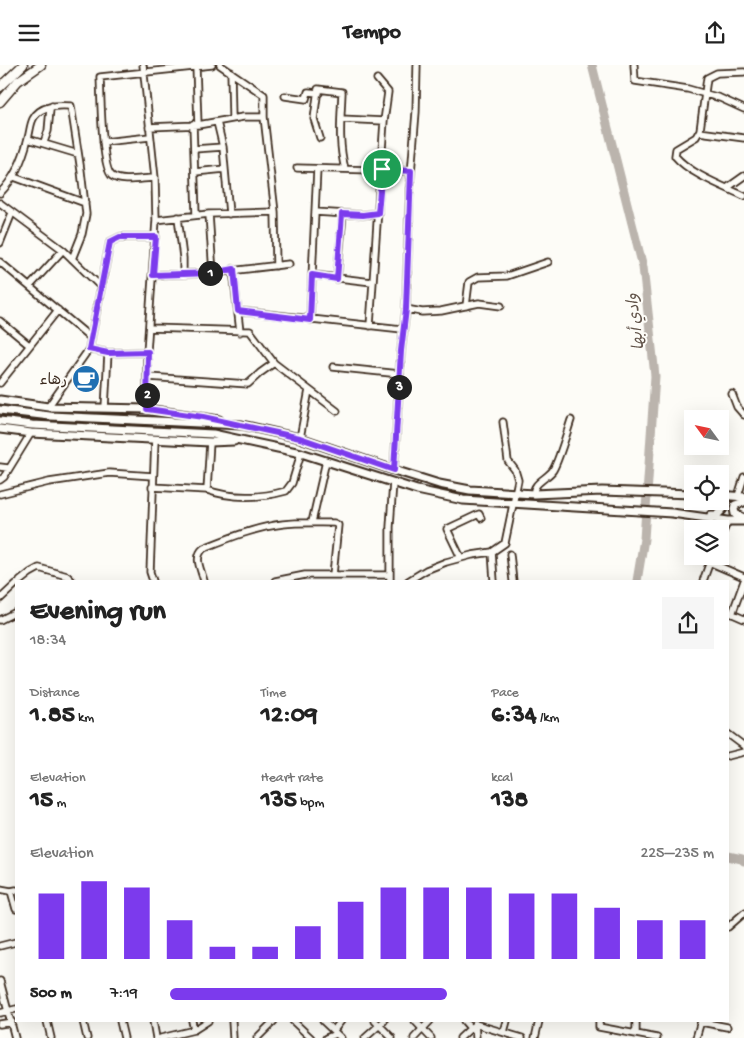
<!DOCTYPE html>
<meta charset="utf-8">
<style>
body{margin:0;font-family:"Gochi Hand","Playpen Sans Arabic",sans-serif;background:#f6f6f6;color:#222;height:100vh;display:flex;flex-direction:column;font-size:19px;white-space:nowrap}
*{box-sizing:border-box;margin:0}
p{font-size:16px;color:#767676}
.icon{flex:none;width:28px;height:28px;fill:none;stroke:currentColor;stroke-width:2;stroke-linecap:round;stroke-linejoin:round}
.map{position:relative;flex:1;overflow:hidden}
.panel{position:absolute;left:15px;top:515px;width:714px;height:442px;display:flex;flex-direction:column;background:#fff;border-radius:0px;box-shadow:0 5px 20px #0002}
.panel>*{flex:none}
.needle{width:32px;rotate:303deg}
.controls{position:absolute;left:684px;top:345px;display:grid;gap:10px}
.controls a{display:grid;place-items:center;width:45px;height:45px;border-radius:0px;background:#fff;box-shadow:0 5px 20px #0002;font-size:25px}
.pin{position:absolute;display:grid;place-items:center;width:42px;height:42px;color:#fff;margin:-21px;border:2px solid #fff;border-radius:50%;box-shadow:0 1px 5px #0007}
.km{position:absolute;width:25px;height:25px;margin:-12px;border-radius:50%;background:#222;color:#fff;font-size:14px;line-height:25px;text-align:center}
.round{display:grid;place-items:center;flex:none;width:52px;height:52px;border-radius:0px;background:#f6f6f6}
.head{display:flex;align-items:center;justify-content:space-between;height:85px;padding:0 15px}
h1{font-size:28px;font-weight:700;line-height:38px}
.figures{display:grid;grid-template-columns:repeat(3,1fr);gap:8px;height:85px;padding:5px 15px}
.figures div{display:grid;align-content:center}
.figures b{font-size:25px;font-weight:700}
.figures small{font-size:14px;font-weight:400}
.figures p{font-size:14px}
.chart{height:140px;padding:10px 15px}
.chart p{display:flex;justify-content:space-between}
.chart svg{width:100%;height:90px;margin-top:5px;stroke:#7c3aed;stroke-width:6}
ul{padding:0 15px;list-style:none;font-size:16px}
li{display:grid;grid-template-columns:80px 60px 1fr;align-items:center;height:38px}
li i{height:12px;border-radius:6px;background:#7c3aed}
header{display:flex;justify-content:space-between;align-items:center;height:65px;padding:0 15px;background:#fff;font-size:22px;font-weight:700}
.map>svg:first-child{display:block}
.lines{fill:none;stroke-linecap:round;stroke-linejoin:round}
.river{stroke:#bbb4ad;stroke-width:9}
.minor-casing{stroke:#3b2a1e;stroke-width:9}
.major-casing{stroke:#3b2a1e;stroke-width:11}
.highway-casing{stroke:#3b2a1e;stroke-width:11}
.minor{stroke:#fdfcf7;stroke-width:5.5}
.major{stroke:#fdfcf7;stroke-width:7}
.highway{stroke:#fdfcf7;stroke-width:8}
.route-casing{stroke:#fff;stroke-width:10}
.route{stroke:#7c3aed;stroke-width:6}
.labels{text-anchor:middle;stroke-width:4;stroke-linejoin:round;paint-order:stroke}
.poi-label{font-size:15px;fill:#3b2a1e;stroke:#fdfcf7;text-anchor:end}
.water-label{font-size:16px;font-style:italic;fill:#615349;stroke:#fdfcf7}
</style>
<header><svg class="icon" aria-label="menu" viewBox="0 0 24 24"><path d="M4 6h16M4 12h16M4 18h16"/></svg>Tempo<svg class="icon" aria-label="share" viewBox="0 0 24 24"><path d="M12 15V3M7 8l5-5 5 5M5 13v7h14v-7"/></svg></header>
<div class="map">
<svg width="744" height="973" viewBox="0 0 744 973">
<rect width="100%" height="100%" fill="#fdfcf7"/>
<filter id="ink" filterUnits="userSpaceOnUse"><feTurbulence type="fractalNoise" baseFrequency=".02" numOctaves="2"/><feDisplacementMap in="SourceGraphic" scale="10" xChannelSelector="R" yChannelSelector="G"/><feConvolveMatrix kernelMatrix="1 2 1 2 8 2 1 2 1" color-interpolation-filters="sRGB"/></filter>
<g filter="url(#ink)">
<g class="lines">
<!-- river -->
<path class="river" d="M592 0 643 202 655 311 644 474 637 516
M728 791 742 794 744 796"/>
<!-- minor casing -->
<g class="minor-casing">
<path id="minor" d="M143 0 155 113 156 155 147 287V344
M220 0 264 30V52L275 147 276 201
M634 0 635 16 688 24 720 33 744 44
M196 1 198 60
M231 7 232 53
M744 7 717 8 707 13 700 65 696 72 676 84 675 91C690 109 723 121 744 131
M285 31 306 34 308 27 319 28
M341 54 384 56
M217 57 223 82 229 149
M193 59 196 150
M149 62 198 60 243 52H264
M699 67 744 73
M320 73 314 54 318 24 342 27C341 54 338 77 345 104
M28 74 78 89
M44 77 48 66 50 44 52 41
M103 77 150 72
M194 84 223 82
M297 103 411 106
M195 107 225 104
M14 112 85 138
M155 113C143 113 122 118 112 111 101 103 101 28 100 12L212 0
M727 123 744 111
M0 128C15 113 23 94 28 73 30 67 30 60 33 54 40 40 58 40 71 41L81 106 86 149 82 169 72 194
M0 138 63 185 100 221
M315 147 363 150 378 148
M209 149 213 208
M178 152 183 193V209
M156 155 209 149 275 147
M0 178 12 148
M0 197 91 273
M233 204 240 267
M153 210 213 208 289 199
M313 210 372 217
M337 214 343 149
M30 221 63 185
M466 241 469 217 478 212 507 211 548 197
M406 244 422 247 441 246 479 238 501 241
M238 246 402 264
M310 255 317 104
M0 256 29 280
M370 261 384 56 388 27 377 14
M150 263 250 266 274 298 337 346
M89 284 108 288 147 287
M333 302 400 309
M148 312 248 319 260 308 274 298
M0 318 58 245
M732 329 737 342 744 350
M48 342 89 284 110 177 120 172H156
M105 343 108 288
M300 373 309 325
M210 377 207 425C232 434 261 433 286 426L292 418 301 388
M0 402 8 403
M394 405 401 286 406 244 410 121 416 47 417 0
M0 415 4 412 31 368
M152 422 207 425
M0 429 49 417 109 408 153 411
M534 429C532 418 548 413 553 405 559 395 567 367 571 355
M738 431 744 412
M312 457 326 396
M720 474 728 456
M492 487 494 516
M510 489 513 516
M461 493 447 464 479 449 481 453
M709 497 744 512
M20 516 30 508 39 503 67 511 72 516
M153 516 150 507 155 374
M204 516C201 504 193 492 204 483 229 473 256 462 283 459 300 457 317 458 334 458L338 460 333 510
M275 516 305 510H390
M390 516V462L393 417
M408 516 426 505 446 497 472 490 492 487 505 478 518 415 515 405 508 396 503 357
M703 516 712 491
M0 534 16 519
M728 547 744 554
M732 549 744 516
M0 555 16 547
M728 669 744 681
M728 691 744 687
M0 824 11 826 16 825
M11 826 16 844
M728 862 744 848
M0 881 16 877
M0 916 15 973
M0 948 16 944
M47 956 51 973
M83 956 87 973
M120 956 124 973
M153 956 156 973
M192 956 194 965
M232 956 233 973
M293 956 311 973
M323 956 341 973
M375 956 392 973
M415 956 431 973
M464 956 471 964
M599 956V962L657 973
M701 957 727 962
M475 958 476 973
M0 959 12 957
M475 959 522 973
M334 965 341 956
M504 967 507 956
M636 968V956
M161 973 194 965 208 956
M257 973 274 956
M326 973 336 969
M365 973 384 956
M414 973 430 956
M460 973 475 959
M535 973 539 956
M696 973 701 956"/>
</g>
<!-- major casing -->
<g class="major-casing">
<path id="major" d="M0 335 48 342 147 344 219 355
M0 345 50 351 242 360 300 373 394 405 439 419 470 425 534 429 602 426 692 429
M0 356 32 360 213 369 301 388 417 425 463 435 672 448 728 456H744
M0 364 31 368 210 377 234 376
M720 430 744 432
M744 437 735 440 734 444 735 449 744 453
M711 450H717L723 444V440L719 436"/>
</g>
<!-- highway casing -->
<g class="highway-casing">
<path id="highway" d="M0 22 23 0
M0 37 18 16 41 0"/>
</g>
<!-- minor -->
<use href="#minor" class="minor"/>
<!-- major -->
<use href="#major" class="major"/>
<!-- highway -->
<use href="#highway" class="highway"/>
</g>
</g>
<g class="lines" filter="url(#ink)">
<!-- route casing -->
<g class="route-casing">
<path id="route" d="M382 104 411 106 406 244 401 286 394 405 300 373 203 352 147 344 148 287 108 288 89 284 110 177 120 172H156L153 210 213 208 234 204 238 246 310 255 312 210 337 214 342 149 363 150 378 148Z"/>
</g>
<!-- route -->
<use href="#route" class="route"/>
</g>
<!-- icons -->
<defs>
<g id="cafe-disc" transform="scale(1.4375)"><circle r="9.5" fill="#1f6fb2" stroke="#fdfcf7"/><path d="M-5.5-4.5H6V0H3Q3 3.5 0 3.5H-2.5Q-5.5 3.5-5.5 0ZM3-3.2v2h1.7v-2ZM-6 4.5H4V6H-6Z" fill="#fff"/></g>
</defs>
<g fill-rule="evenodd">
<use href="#cafe-disc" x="86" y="314"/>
</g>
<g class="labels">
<!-- poi labels -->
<g class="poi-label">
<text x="67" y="319">رهاء</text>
</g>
<!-- water labels -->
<g class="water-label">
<text transform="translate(634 257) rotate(-97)" y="6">وادي أبها</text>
</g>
</g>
</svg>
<div class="controls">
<a><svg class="needle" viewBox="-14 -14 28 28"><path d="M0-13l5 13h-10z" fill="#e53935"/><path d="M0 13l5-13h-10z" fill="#767676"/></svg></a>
<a><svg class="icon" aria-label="locate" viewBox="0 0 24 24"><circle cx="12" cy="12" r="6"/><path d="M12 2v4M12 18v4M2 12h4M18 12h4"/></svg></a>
<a><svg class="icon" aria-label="layers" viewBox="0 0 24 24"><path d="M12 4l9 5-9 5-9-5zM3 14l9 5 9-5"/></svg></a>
</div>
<div class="pin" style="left:382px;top:104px;background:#1e9e55"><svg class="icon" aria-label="arrive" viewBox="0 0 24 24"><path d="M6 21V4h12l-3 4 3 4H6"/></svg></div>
<b class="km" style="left:210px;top:208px">1</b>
<b class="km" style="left:147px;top:330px">2</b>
<b class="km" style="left:399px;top:322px">3</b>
<section class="panel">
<div class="head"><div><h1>Evening run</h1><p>18:34</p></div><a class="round"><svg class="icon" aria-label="share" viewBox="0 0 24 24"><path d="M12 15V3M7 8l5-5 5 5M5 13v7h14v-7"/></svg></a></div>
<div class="figures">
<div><p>Distance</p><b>1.85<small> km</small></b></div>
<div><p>Time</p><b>12:09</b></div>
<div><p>Pace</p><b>6:34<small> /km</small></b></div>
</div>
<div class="figures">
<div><p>Elevation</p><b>15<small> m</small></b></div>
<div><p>Heart rate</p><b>135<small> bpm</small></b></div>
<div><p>kcal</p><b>138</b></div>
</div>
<div class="chart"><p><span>Elevation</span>225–235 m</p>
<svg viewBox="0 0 160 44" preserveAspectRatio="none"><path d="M5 44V12M15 44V6M25 44V9M35 44V25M45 44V38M55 44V38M65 44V28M75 44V16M85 44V9M95 44V9M105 44V9M115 44V12M125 44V12M135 44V19M145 44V25M155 44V25"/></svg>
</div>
<ul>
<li><b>500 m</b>7:19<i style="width:51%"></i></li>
</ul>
</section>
</div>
